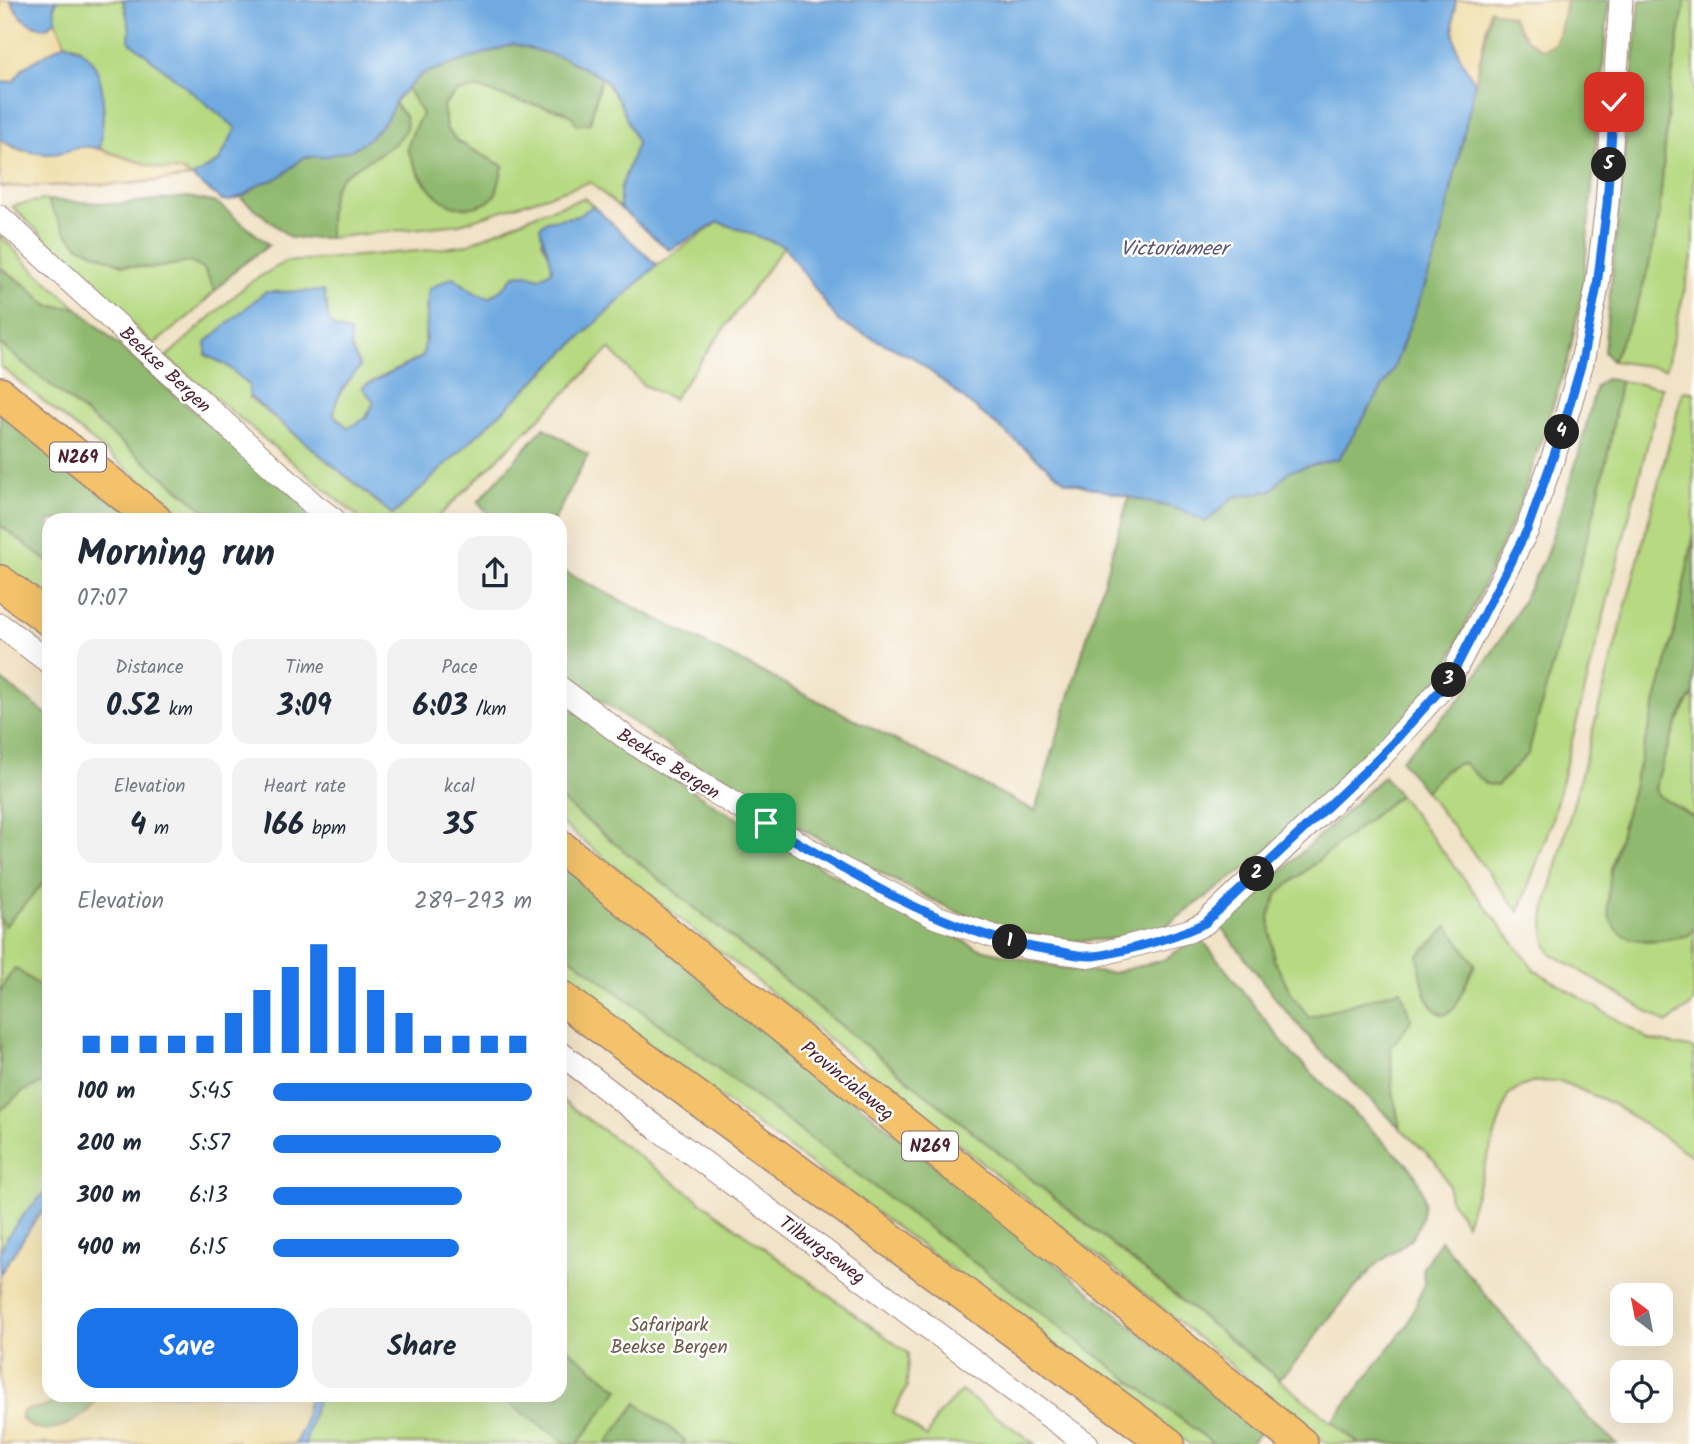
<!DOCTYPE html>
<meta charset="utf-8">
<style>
body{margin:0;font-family:Kalam,sans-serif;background:#f2f2f3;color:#1f2937;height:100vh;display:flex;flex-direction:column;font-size:26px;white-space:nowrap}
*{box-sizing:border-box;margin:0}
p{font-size:23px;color:#747a83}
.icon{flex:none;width:38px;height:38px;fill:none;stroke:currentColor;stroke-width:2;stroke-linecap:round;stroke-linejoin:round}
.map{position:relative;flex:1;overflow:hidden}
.panel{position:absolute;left:42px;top:513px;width:525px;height:889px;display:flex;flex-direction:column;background:#fff;border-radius:21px;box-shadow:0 7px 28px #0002}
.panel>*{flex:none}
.needle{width:46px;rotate:328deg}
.tools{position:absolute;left:1610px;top:1283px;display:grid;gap:14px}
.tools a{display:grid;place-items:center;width:63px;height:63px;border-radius:14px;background:#fff;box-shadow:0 7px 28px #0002;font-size:35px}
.pin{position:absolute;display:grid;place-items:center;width:60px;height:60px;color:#fff;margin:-30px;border-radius:14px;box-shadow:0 4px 10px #0006}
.km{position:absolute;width:35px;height:35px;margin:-18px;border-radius:50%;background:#222;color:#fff;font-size:19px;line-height:35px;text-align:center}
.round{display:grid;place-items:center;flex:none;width:74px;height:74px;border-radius:21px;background:#f2f2f3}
.overview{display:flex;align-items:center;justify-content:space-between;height:119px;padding:0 35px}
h1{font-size:38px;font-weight:700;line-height:52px}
.stats{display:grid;grid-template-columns:repeat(3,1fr);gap:10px;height:119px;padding:7px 35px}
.stats div{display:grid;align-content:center;border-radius:18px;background:#f2f2f3;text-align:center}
.stats b{font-size:30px;font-weight:700}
.stats small{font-size:19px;font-weight:400}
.stats p{font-size:19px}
.chart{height:196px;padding:14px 35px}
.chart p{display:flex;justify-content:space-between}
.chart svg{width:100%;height:126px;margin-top:7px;stroke:#1a73e8;stroke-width:6}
.action{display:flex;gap:14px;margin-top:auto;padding:14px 35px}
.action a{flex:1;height:80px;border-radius:21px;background:#1a73e8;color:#fff;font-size:28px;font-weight:700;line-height:80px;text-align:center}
.action a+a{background:#f2f2f3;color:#1f2937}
ul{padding:0 35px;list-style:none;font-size:23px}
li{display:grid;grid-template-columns:112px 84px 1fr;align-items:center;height:52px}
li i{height:18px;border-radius:9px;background:#1a73e8}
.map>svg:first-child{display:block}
.green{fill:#b6d981;stroke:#807c56;stroke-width:2}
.forest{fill:#90b96f;stroke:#6d6c4d;stroke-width:2}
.sand{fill:#eeda9e;stroke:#9c7c64;stroke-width:2}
.water{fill:#70aae0;stroke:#5d6486;stroke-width:2}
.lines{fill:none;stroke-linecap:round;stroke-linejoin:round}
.minor-casing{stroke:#9e8179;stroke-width:25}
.highway-casing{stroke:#9e8179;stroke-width:36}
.minor{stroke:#fff;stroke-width:23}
.highway{stroke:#f3c26a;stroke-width:33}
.route-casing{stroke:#fff;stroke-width:14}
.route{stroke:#1a73e8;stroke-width:9}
.labels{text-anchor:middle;stroke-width:5;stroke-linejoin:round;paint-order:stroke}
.shield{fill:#fff;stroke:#80626b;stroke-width:2}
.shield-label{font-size:18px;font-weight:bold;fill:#4a1f2b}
.street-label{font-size:19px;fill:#4a1f2b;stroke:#fff}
.park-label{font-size:19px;fill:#6a5745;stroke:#fff}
.water-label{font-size:21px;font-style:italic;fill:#595773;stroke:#fff}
</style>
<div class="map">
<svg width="1694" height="1444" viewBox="0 0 1694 1444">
<rect width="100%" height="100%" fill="#fff"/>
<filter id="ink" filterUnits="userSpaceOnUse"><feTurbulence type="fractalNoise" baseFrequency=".0143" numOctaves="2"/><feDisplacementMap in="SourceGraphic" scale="14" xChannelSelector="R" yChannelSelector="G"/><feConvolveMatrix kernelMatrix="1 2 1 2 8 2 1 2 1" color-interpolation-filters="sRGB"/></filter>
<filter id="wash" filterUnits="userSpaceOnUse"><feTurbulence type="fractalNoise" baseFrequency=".00686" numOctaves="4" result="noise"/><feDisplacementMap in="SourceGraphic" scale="28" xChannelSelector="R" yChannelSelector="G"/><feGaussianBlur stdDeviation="1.57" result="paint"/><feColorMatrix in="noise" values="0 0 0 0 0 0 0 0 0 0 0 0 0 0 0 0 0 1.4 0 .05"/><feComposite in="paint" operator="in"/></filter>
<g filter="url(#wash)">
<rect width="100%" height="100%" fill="#f1e3c7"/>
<!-- green -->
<path class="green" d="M58 0H123L130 29 236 128 219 161 192 177 181 171 161 169 100 149 104 108 79 47 65 43C59 29 48 13 58 0Z
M1685 0H1694V249L1666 369 1612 361 1635 311 1648 270 1659 217 1669 96Z
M601 77 619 101 638 143 620 190V208L590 182 460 224 329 238C329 220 328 196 339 180 351 164 418 145 404 116 402 112 397 107 394 103L407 88 423 115 414 129 407 149 420 177 434 193 503 166 458 142 446 128 443 105 457 92 478 88 518 101 563 111 590 123Z
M584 198 593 206 578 216 547 221 542 242 551 256 552 270 539 278 527 274 515 275 503 288 489 298 477 294 453 277 426 305 425 347 422 357 362 387 374 402 366 418 348 428 334 415C335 394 347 383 360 367L351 348 350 332 334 328 328 318 327 303 206 355 226 365 249 385V397L393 515 657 265 719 222 784 246 673 399 643 385 610 349 435 520H362L166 357 249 283 285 262 430 250 466 245 539 213Z
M42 200H47L66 233 79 246 122 265 153 268 190 262 204 269 215 291 193 313 153 345 12 206Z
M0 235 32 268 77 308 48 306 28 287 0 267Z
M0 344 217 520H190L0 366Z
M1620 381 1662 387 1551 823 1519 912 1425 791C1436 780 1448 764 1464 763L1497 786 1507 775 1610 444Z
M1683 391 1694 392V534L1674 634 1611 870 1608 909 1628 937 1650 942 1689 935 1694 927V1003L1667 1023 1552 954C1541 940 1544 923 1546 906Z
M0 525 49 562V601L0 563Z
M0 691 49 728V1395H560V1099L908 1353 907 1387 893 1413 927 1437 937 1416 961 1391 1035 1444H0Z
M1694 693V817L1659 796 1655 790C1664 756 1674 722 1694 693Z
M1399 795 1535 970 1650 1040 1694 1049V1157L1613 1104 1560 1081 1534 1082 1518 1088 1508 1095 1466 1224 1449 1197V1185L1435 1161 1400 1128 1392 1087 1391 1048 1411 1020 1400 990 1309 1018 1292 995 1274 961 1269 916 1278 893Z
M560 799 1359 1444H1327L1135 1286 560 822Z
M560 949 1214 1444H1189L560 979Z"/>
<!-- forest -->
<path class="forest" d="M1566 0H1609L1583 287 1568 360 1520 504 1444 673 1374 751 1257 860 1159 931 1121 939 1071 941 1019 933 957 912 894 880 767 810 698 767 560 672V579L565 572 1035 811 1129 497 1182 510 1206 522 1233 497 1271 491 1289 471 1339 458 1393 370 1437 252 1484 44 1490 9 1511 16 1526 38 1560 31Z
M1640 0H1685L1669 96 1659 217 1648 270 1635 311 1612 361 1604 352Z
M514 43 564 58 601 77 590 123 577 125 572 116 563 111 518 101 478 88 456 92 443 105 446 128 458 142 503 166C501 174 499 185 496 193 491 202 483 205 473 207 437 212 419 176 407 148L414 129 422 114 407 88 422 74Z
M394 103C397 107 402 112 405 116 418 145 351 164 339 180 328 196 329 220 329 238H291L240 197 262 182 274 180 285 173 304 157C345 157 376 141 394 103Z
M187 197 217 203 269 245 238 268 215 291 204 269 190 262 153 268 122 265 79 246 66 233 47 200 118 204Z
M0 268 28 287 48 306 77 308 169 390 324 520H217L0 344Z
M1605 379 1620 381 1610 444 1595 509 1528 754 1497 786 1486 784 1463 763C1448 764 1436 780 1425 791L1401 760 1461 698 1507 630 1545 558 1578 457 1596 386Z
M0 407 139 520H49V562L0 525Z
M544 427 588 455 554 520H494L478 502Z
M1694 534V693C1674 721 1664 756 1655 789L1659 796 1694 817V927L1689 935C1660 940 1613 952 1608 908 1607 896 1610 882 1611 870L1674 634Z
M0 679 49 716V877L5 926 0 919Z
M560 702 719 808 836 876 977 948 1070 970 1112 973 1163 960 1200 937 1293 1055 1411 1168C1425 1191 1428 1204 1417 1229 1409 1246 1387 1254 1373 1268 1360 1283 1346 1297 1334 1313 1315 1335 1301 1360 1279 1379L560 799Z
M1384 776 1399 795 1278 893 1269 916 1274 960 1292 995 1309 1017 1401 990 1411 1020 1391 1048 1392 1087 1400 1128 1320 1050 1281 1005 1220 925 1232 917Z
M560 861 1261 1431 1250 1444H1214L560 949Z
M1448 926 1475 964 1455 1007 1445 1015C1423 1010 1422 975 1418 956Z
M15 968 49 993V1080L22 1092 0 1111V993L5 982Z
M1440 1240 1587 1417 1617 1444H1359L1332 1422 1408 1324 1424 1284 1423 1268Z
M560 1343 619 1389 578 1444H567L497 1395H560Z
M63 1395H99C95 1401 91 1408 86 1413 69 1427 33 1441 21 1416L23 1411C39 1406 52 1409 63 1395Z
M637 1403 685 1440 682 1444H606Z"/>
<!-- sand -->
<path class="sand" d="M0 0H11L17 13 46 28 56 20 65 43 24 68 14 81 0 83Z
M1456 0H1566L1560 31 1554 45 1541 49 1526 38 1511 16 1490 9 1475 84C1456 51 1449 39 1456 0Z
M0 140 18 150 52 154 86 145 161 169 181 171 192 177 127 184 0 187Z
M49 1206V1395H63C52 1409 39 1406 23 1411L21 1416C33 1441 69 1427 86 1413 91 1408 95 1401 99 1395H309L303 1427 295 1444H237V1441L218 1440 217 1444H0V1274L38 1216Z"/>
<!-- water -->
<path class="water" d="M11 0H58L54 5 56 20 46 28C27 26 19 17 11 0Z
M123 0H1456C1449 39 1456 51 1475 84L1437 252 1393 370 1339 458 1289 471 1271 491 1233 497 1206 522 1182 510 1065 481 914 358 839 322 784 246 719 222 669 250 620 208V190L637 143 619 101 604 78 564 58 514 44 422 74 397 98 387 119 370 138 351 150 324 157H304L285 173 274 180 262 183 244 195 229 201 222 200 192 177 219 161 236 128 129 41 130 29Z
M65 43C112 56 104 111 100 149 76 142 71 154 50 154 32 154 16 148 0 140V83L14 81 23 68Z
M593 206 657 265 393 515 249 396V385L226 365 206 355V342L265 292 324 291 328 318 334 328 350 332 351 348 360 367C347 383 335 394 334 415L348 428 366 418 374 402 362 387 422 357C429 335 425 311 429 289L453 277 477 294 489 298 503 288 515 275 527 274 540 278 552 270C551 253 543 244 540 227L547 221 578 216Z
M49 1189V1206L38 1216 0 1274C0 1267 0 1258 0 1252 7 1231 33 1203 49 1189Z
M309 1395H318L305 1444H295L303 1427Z"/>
</g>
<g filter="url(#ink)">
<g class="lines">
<!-- minor casing -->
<g class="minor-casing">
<path id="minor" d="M0 217 314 505 334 520
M0 625 49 662
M560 688 632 742 833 864 936 917 1026 947 1092 956 1189 931 1205 923 1382 755 1450 679 1527 530 1560 438 1582 362 1597 287 1607 204 1621 0
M560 1053 661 1131 1087 1444"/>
</g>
<!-- highway casing -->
<g class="highway-casing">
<path id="highway" d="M0 394 155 520
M0 582 49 619
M560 847 1301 1444
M560 997 1168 1444"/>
</g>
<!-- minor -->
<use href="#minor" class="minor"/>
<!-- highway -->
<use href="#highway" class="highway"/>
</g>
</g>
<g class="lines" filter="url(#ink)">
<!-- route casing -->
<g class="route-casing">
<path id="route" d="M766 823C856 877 950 937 1056 951 1068 953 1081 957 1093 956 1122 953 1179 936 1205 923L1382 755 1450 679 1527 530 1560 438 1582 362 1597 286 1607 204 1614 102"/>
</g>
<!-- route -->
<use href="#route" class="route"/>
</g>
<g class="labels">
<!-- shield labels -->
<g class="shield">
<rect x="50" y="442.5" width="56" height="29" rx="5"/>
<rect x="902" y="1131.5" width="56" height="29" rx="5"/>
</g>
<g class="shield-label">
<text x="78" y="463">N269</text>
<text x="930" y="1152">N269</text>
</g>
<!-- street labels -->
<g class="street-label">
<text transform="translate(166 369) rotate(43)" y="7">Beekse Bergen</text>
<text transform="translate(669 763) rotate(32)" y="7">Beekse Bergen</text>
<text transform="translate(848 1080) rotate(39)" y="7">Provincialeweg</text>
<text transform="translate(823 1249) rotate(36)" y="7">Tilburgseweg</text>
</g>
<!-- park labels -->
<g class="park-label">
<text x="669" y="1331">Safaripark<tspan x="669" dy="22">Beekse Bergen</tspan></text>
</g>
<!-- water labels -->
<g class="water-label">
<text x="1174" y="255">Victoriameer</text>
</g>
</g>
</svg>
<div class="tools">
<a><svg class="needle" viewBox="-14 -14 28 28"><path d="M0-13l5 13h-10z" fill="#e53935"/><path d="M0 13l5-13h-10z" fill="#747a83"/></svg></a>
<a><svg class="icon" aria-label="locate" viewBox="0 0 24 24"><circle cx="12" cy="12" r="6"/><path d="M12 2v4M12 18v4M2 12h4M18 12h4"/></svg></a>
</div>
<div class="pin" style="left:766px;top:823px;background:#1e9e55"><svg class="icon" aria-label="arrive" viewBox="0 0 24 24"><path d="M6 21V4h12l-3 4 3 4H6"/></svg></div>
<div class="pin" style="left:1614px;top:102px;background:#d93025"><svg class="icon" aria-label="check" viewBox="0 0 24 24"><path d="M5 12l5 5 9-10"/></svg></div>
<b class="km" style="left:1010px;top:942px">1</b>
<b class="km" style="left:1257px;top:874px">2</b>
<b class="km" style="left:1449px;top:680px">3</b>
<b class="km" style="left:1562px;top:432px">4</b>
<b class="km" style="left:1609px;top:165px">5</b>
<section class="panel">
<div class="overview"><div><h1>Morning run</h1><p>07:07</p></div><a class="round"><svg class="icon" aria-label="share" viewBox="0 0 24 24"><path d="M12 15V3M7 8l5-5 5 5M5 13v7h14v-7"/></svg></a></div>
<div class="stats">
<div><p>Distance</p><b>0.52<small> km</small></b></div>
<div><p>Time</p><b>3:09</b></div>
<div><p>Pace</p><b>6:03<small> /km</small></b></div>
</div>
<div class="stats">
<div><p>Elevation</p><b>4<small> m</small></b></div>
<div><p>Heart rate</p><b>166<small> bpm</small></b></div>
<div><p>kcal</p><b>35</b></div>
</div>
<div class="chart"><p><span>Elevation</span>289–293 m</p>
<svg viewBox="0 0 160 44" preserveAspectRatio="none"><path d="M5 44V38M15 44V38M25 44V38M35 44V38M45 44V38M55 44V30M65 44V22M75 44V14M85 44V6M95 44V14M105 44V22M115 44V30M125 44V38M135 44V38M145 44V38M155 44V38"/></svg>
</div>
<ul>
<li><b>100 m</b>5:45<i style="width:100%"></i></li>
<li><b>200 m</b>5:57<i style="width:88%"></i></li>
<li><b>300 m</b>6:13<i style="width:73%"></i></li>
<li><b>400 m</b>6:15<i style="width:72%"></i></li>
</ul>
<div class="action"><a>Save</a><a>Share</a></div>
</section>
</div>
